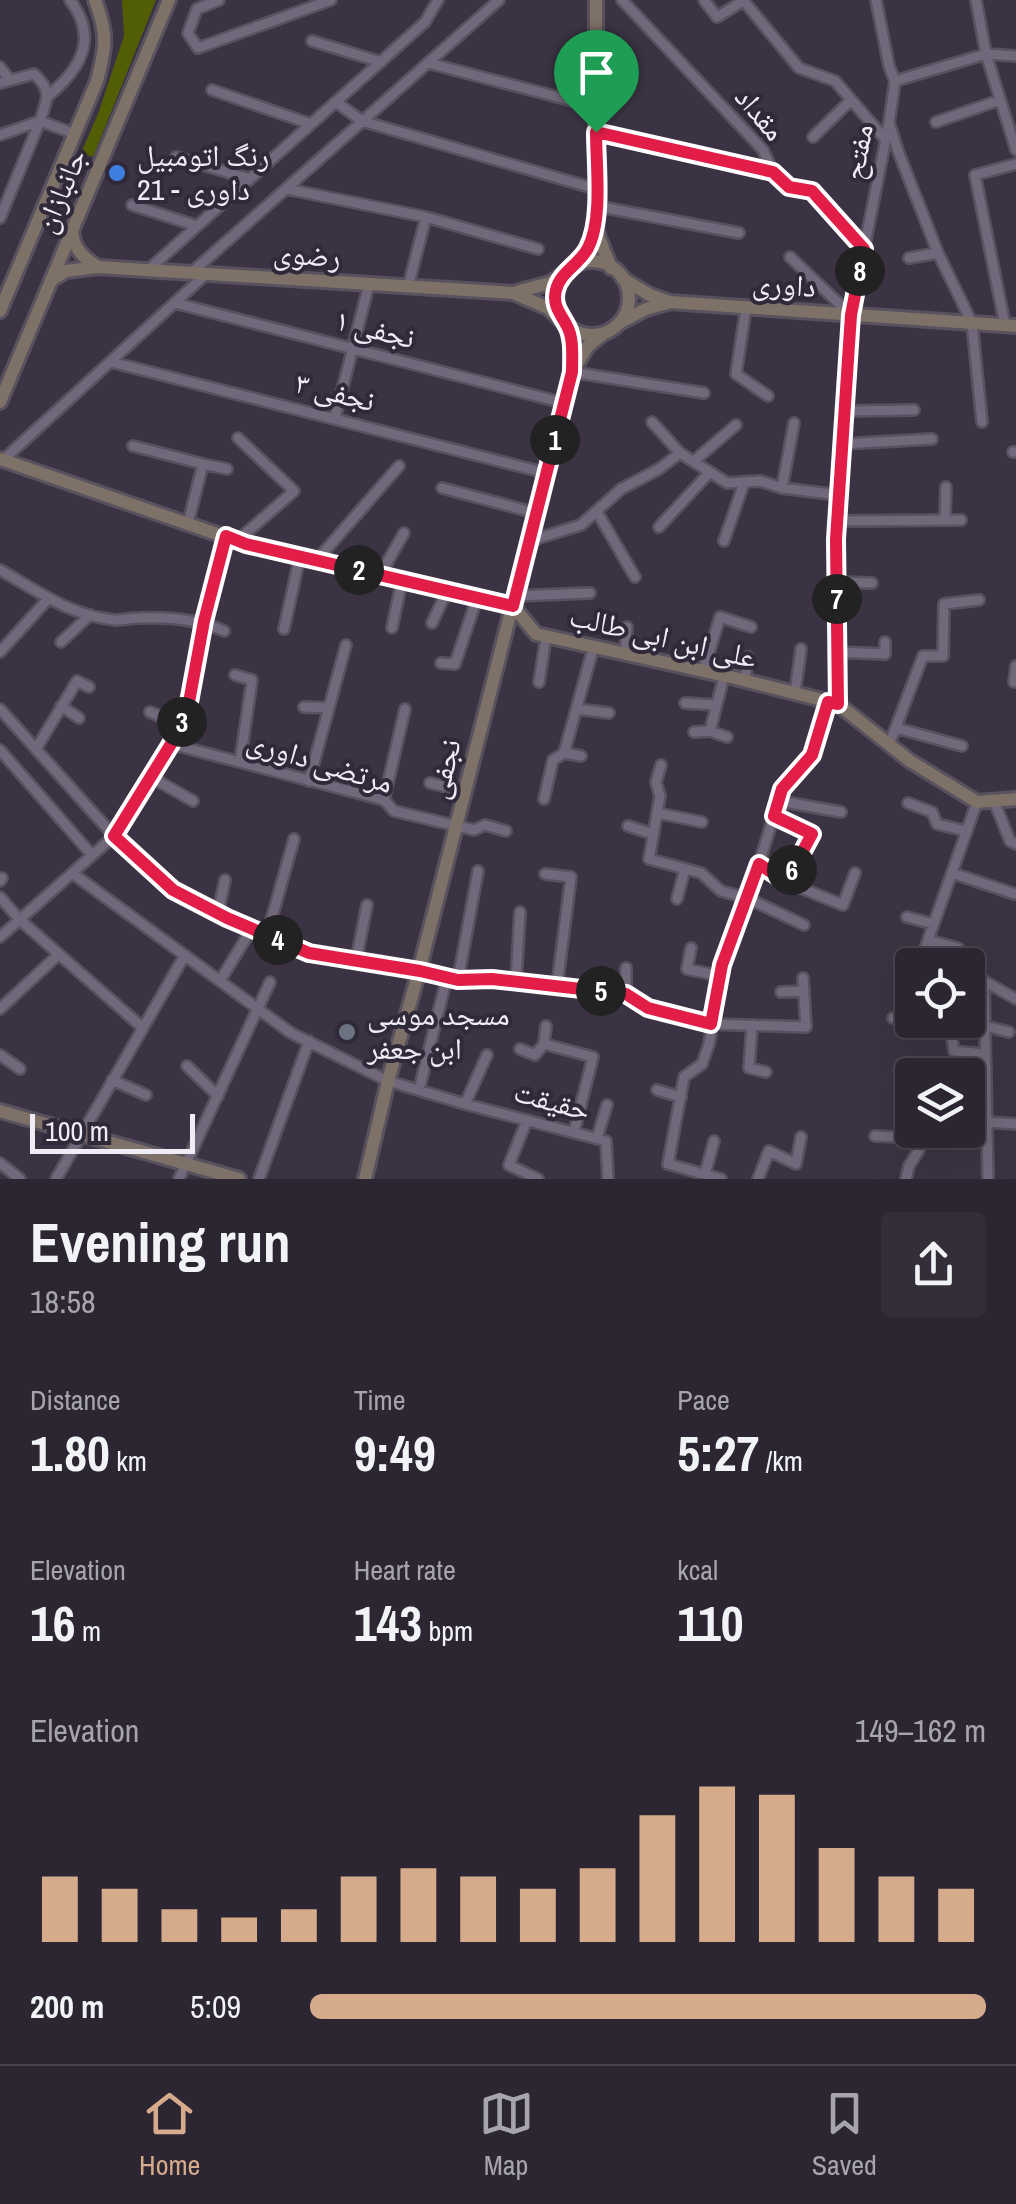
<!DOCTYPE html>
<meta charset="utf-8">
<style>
body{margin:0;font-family:"Archivo Narrow","Noto Naskh Arabic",sans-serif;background:#342e3a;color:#f1f3f6;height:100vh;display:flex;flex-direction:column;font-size:38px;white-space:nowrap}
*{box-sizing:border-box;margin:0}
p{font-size:32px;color:#a6a5ac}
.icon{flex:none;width:55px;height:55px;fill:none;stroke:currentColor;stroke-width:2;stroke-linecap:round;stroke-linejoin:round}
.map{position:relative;height:1179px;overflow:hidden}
.panel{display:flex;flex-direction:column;background:#2c2632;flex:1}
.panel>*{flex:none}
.buttons{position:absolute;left:895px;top:948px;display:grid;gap:20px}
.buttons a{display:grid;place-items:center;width:90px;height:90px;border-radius:10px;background:#2c2632;box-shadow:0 10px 40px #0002,0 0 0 2px #48434d;font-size:50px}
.scale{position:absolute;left:30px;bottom:25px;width:165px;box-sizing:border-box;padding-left:10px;border:5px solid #f0ecf6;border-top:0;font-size:28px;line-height:35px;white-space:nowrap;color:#f0ecf6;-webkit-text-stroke:8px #302939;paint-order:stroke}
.pin{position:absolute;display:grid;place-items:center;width:85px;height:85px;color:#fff;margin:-102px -42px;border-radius:50% 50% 50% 0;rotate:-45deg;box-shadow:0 0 10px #0007}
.pin .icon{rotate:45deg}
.km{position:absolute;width:50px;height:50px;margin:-25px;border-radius:50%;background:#222;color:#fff;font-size:28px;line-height:50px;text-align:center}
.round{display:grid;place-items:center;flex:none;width:105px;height:105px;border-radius:10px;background:#342e3a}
.head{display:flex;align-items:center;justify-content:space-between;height:170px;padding:0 30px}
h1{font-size:55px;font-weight:800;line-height:75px}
.metrics{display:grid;grid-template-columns:repeat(3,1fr);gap:15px;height:170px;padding:10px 30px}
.metrics div{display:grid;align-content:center}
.metrics b{font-size:50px;font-weight:800}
.metrics small{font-size:28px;font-weight:400}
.metrics p{font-size:28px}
.chart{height:280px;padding:20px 30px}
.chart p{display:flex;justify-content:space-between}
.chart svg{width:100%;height:180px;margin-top:10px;stroke:#d6ab8b;stroke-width:6}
ul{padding:0 30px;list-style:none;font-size:32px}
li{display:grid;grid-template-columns:160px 120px 1fr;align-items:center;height:75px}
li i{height:25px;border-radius:12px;background:#d6ab8b}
.dock{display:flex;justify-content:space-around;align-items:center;height:140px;border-top:2px solid #48434d;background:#2c2632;font-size:28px;color:#a6a5ac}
.dock a{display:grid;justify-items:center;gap:5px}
.dock .active{color:#d6ab8b}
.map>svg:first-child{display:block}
.green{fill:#515e03}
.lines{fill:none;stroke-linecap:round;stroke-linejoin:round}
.street-casing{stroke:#58515e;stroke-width:14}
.secondary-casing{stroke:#58515e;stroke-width:18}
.street{stroke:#71697b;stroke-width:9}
.secondary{stroke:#7e7168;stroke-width:12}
.route-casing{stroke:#fff;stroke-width:20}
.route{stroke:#e11d48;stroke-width:12}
.shop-dot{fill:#3f7fe0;stroke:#302939;stroke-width:4}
.worship-dot{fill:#6b7280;stroke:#302939;stroke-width:4}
.labels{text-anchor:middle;stroke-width:8;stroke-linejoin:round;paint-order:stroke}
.street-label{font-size:30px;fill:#f0ecf6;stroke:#302939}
.poi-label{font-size:30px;fill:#f0ecf6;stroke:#302939;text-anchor:start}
</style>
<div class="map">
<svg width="1016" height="1179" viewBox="0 0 1016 1179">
<rect width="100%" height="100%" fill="#3b3343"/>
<!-- green -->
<path class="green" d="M122 0H156L93 157 81 153 98 114 124 36Z"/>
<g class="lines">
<!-- street casing -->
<g class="street-casing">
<path id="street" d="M219 0 197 9 188 33 198 48 331 0
M622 0 763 150 773 172 789 187 812 191 864 249
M704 0 717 17 745 0
M743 0 799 68 835 81 886 140
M976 0 986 54 1016 150
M312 41 381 62
M428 63 596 107
M0 67 9 79
M895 81 986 54 1016 56
M0 83 34 74C53 91 47 99 40 121L0 135
M212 90 311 124
M48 96C81 69 99 38 70 0
M336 102 362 121 596 189
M936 122 1000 100
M890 126 898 151 938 253 972 323 982 422
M596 132 773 172
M813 137 851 100
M176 157 250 179
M287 189 426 217 538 249
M132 205 197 226
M596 206 739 233
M0 218 40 121 75 134
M790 257 851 315
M909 258 938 253
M148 270 425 22 438 0
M191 273 499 0
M408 287 426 217
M175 303 564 403
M746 308 736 374 768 396
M1005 325 975 175 1016 164
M111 362 546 473
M572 372 704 393
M844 411 914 410
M335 418 369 284
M652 422 680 453
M842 444 932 439
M133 446 203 464 188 523
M1013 452H1016
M3 460 206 274
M694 461 736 425
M203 464 227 469
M442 488 536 513
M782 488 794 423
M597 512 635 577
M945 520 946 487
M837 521 961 520
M659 527 709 473
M237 541 294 491 238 438
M529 541 581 525 621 489 659 469 680 453 727 483 760 481 782 488 839 495
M724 541 744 483
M317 560 399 466
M0 570C38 591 70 616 115 620 123 620 131 618 139 618 168 617 198 619 224 631
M380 575 404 533
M836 582 872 583
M515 596 590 593
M432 623 447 591
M392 628 402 580
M284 629 300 556
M61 642 90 615
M0 652 48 599
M838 652 885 654V642
M625 655 627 627
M441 663 455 664 477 598
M703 672 720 617 751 627
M235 675 252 680 240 762
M745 681 748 657
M539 682 546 637
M1014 682 1016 666
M795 693 801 649
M685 703 716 705
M838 704 836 539 851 315 889 123 895 81 889 66 876 0
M61 706 79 718
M304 707 329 708
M0 709 114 836 173 889 227 918 309 953 419 971 458 980 492 979 626 993 648 1008 711 1024 806 1027 803 978
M577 709 609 713
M150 712 181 725
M896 728 962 746
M710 731 727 737
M694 732 710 731 724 676
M171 744 384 800 394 811 474 830 485 825 506 831
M889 745 923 656H943L944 604 979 600
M36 749 77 681 89 687
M0 750 92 855
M564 753 581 756
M661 765 656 782 660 796 649 859 701 873 721 891 747 898 804 925
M151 777 193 801
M309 781 346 645
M430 783 464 791
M544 799 553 760 564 753 593 649
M384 800 405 709
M779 801 841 812
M994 801 1010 841 1016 844
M908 803 932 812 937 824 966 831
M657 813 702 822
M774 816 812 834 786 882
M628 826 653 834
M759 864 786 882 843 905 855 873
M72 873 291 1033 388 1081 465 1104 606 1141 608 1179
M952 873 1015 894
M545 874 571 877 557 986
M0 881 2 878
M0 897 20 920 143 1028
M677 899 685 869
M218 913 225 880
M907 917 933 924
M267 935 294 839
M0 937 114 836 171 744 187 713 204 621 225 537
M928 940 958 948
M691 948 687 969 720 976
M922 957 977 802
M356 961 367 905
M968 971 984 981 988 1179
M458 980 478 871
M220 981 252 928
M516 981 520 912
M984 981 1016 999
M781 992 804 991
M626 993V968
M0 1009 59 954
M893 1018 912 1017
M927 1020 928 1032H951L954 1051 985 1054
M752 1025 749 1068 766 1072
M546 1026 544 1044 593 1057 574 1132
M985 1026 1009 1032
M520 1049 535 1055 544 1044
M0 1055 20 1069
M187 1066 218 1096
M112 1080 146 1095
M419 1090 447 977
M657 1090 681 1097
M465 1104 487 1055
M527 1120 509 1165 538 1179
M987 1122 1016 1124
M875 1136 919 1138
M597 1138 607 1105
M0 1163 20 1179
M705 1174 714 1141
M56 1179 185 955
M179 1179 270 982
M259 1179 309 1041
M721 1179 668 1164 684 1077 702 1064 709 1044 722 965 759 864 782 789 812 755 828 702
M758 1179 769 1151 796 1164 801 1137
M906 1179 909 1166 919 1150 920 1130"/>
</g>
<!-- secondary casing -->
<g class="secondary-casing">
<path id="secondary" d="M596 0V230L611 268
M72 230C73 248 83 258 98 267
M555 298a37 37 0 1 1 74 0a37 37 0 1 1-74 0Z
M576 265 583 257 596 230
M623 279 650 295 669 302 1016 326
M51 280 66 271 98 267 513 293 548 308 564 323
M516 292 550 283 562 275
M0 311 97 81C106 47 108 34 95 0
M621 322 646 309 667 303
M573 370 588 346 604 333
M0 402 169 0
M0 459 246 544 513 606 536 634 735 678 838 704 910 761 977 802 1016 799
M0 1111 239 1179
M365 1179 388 1081 419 971 572 372 571 343 567 326"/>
</g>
<!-- street -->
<use href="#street" class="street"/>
<!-- secondary -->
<use href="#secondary" class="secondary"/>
</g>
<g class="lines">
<!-- route casing -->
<g class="route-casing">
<path id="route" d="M596 132 773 172 789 187 812 191 864 249 851 315 836 539 838 704 828 702 812 755 782 789 774 816 812 834 786 882 759 864 722 965 711 1024 648 1008 626 994 492 979 458 980 420 971 309 953 227 918 173 890 114 836 171 744 187 713 204 621 226 536 246 544 513 606 572 372C572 358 574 339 567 326 561 314 552 306 556 290 560 272 580 264 588 248 603 219 596 165 596 132Z"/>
</g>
<!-- route -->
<use href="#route" class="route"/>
</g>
<!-- markers -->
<circle class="shop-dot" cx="117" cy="173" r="10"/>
<circle class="worship-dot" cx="347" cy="1032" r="10"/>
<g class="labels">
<!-- street labels -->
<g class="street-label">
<text transform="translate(760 114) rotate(50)" y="10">مقداد</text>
<text transform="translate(858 152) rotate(-79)" y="10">مفتح</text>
<text transform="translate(61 191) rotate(-67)" y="10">جانبازان</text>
<text transform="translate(307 255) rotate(4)" y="10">رضوی</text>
<text transform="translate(784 285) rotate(4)" y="10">داوری</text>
<text transform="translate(375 329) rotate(14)" y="10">نجفی ۱</text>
<text transform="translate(335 392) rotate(14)" y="10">نجفی ۳</text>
<text transform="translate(663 637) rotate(13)" y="10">علی ابن ابی طالب</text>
<text transform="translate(320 762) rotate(17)" y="10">مرتضی داوری</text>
<text transform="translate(444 769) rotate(-76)" y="10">نجفی</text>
<text transform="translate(552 1101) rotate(15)" y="10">حقیقت</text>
</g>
<!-- poi labels -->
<g class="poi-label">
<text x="137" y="166">رنگ اتومبیل<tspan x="137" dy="34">21 - داوری</tspan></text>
<text x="367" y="1025">مسجد موسی<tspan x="367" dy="34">ابن جعفر</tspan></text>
</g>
</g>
</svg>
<div class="buttons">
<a><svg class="icon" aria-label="locate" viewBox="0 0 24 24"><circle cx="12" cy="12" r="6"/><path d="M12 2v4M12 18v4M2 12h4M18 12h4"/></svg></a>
<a><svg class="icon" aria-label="layers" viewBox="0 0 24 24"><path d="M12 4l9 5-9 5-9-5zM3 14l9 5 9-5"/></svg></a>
</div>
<div class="scale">100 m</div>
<div class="pin" style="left:596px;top:132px;background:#1e9e55"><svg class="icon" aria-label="arrive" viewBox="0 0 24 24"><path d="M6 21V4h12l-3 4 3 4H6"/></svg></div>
<b class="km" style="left:555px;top:440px">1</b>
<b class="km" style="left:359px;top:570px">2</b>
<b class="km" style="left:182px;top:722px">3</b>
<b class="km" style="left:278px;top:940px">4</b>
<b class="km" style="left:601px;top:991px">5</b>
<b class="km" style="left:792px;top:870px">6</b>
<b class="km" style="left:837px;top:599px">7</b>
<b class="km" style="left:860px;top:271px">8</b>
</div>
<section class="panel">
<div class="head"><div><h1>Evening run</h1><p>18:58</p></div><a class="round"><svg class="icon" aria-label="share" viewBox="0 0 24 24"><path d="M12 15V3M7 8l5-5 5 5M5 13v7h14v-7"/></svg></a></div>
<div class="metrics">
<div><p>Distance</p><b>1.80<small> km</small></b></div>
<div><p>Time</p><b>9:49</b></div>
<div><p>Pace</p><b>5:27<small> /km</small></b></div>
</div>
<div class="metrics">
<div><p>Elevation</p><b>16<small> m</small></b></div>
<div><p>Heart rate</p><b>143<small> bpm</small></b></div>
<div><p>kcal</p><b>110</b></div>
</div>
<div class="chart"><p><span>Elevation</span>149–162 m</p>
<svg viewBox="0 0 160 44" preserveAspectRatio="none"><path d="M5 44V28M15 44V31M25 44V36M35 44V38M45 44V36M55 44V28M65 44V26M75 44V28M85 44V31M95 44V26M105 44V13M115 44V6M125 44V8M135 44V21M145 44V28M155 44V31"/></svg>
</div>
<ul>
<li><b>200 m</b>5:09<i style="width:100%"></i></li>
</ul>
</section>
<nav class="dock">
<a class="active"><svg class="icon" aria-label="home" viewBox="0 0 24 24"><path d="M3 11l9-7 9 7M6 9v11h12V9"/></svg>Home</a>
<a><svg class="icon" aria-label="map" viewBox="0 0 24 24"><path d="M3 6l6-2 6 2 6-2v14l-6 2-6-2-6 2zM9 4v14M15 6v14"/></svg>Map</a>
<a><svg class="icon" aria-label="saved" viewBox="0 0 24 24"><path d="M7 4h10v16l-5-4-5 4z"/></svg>Saved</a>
</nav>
